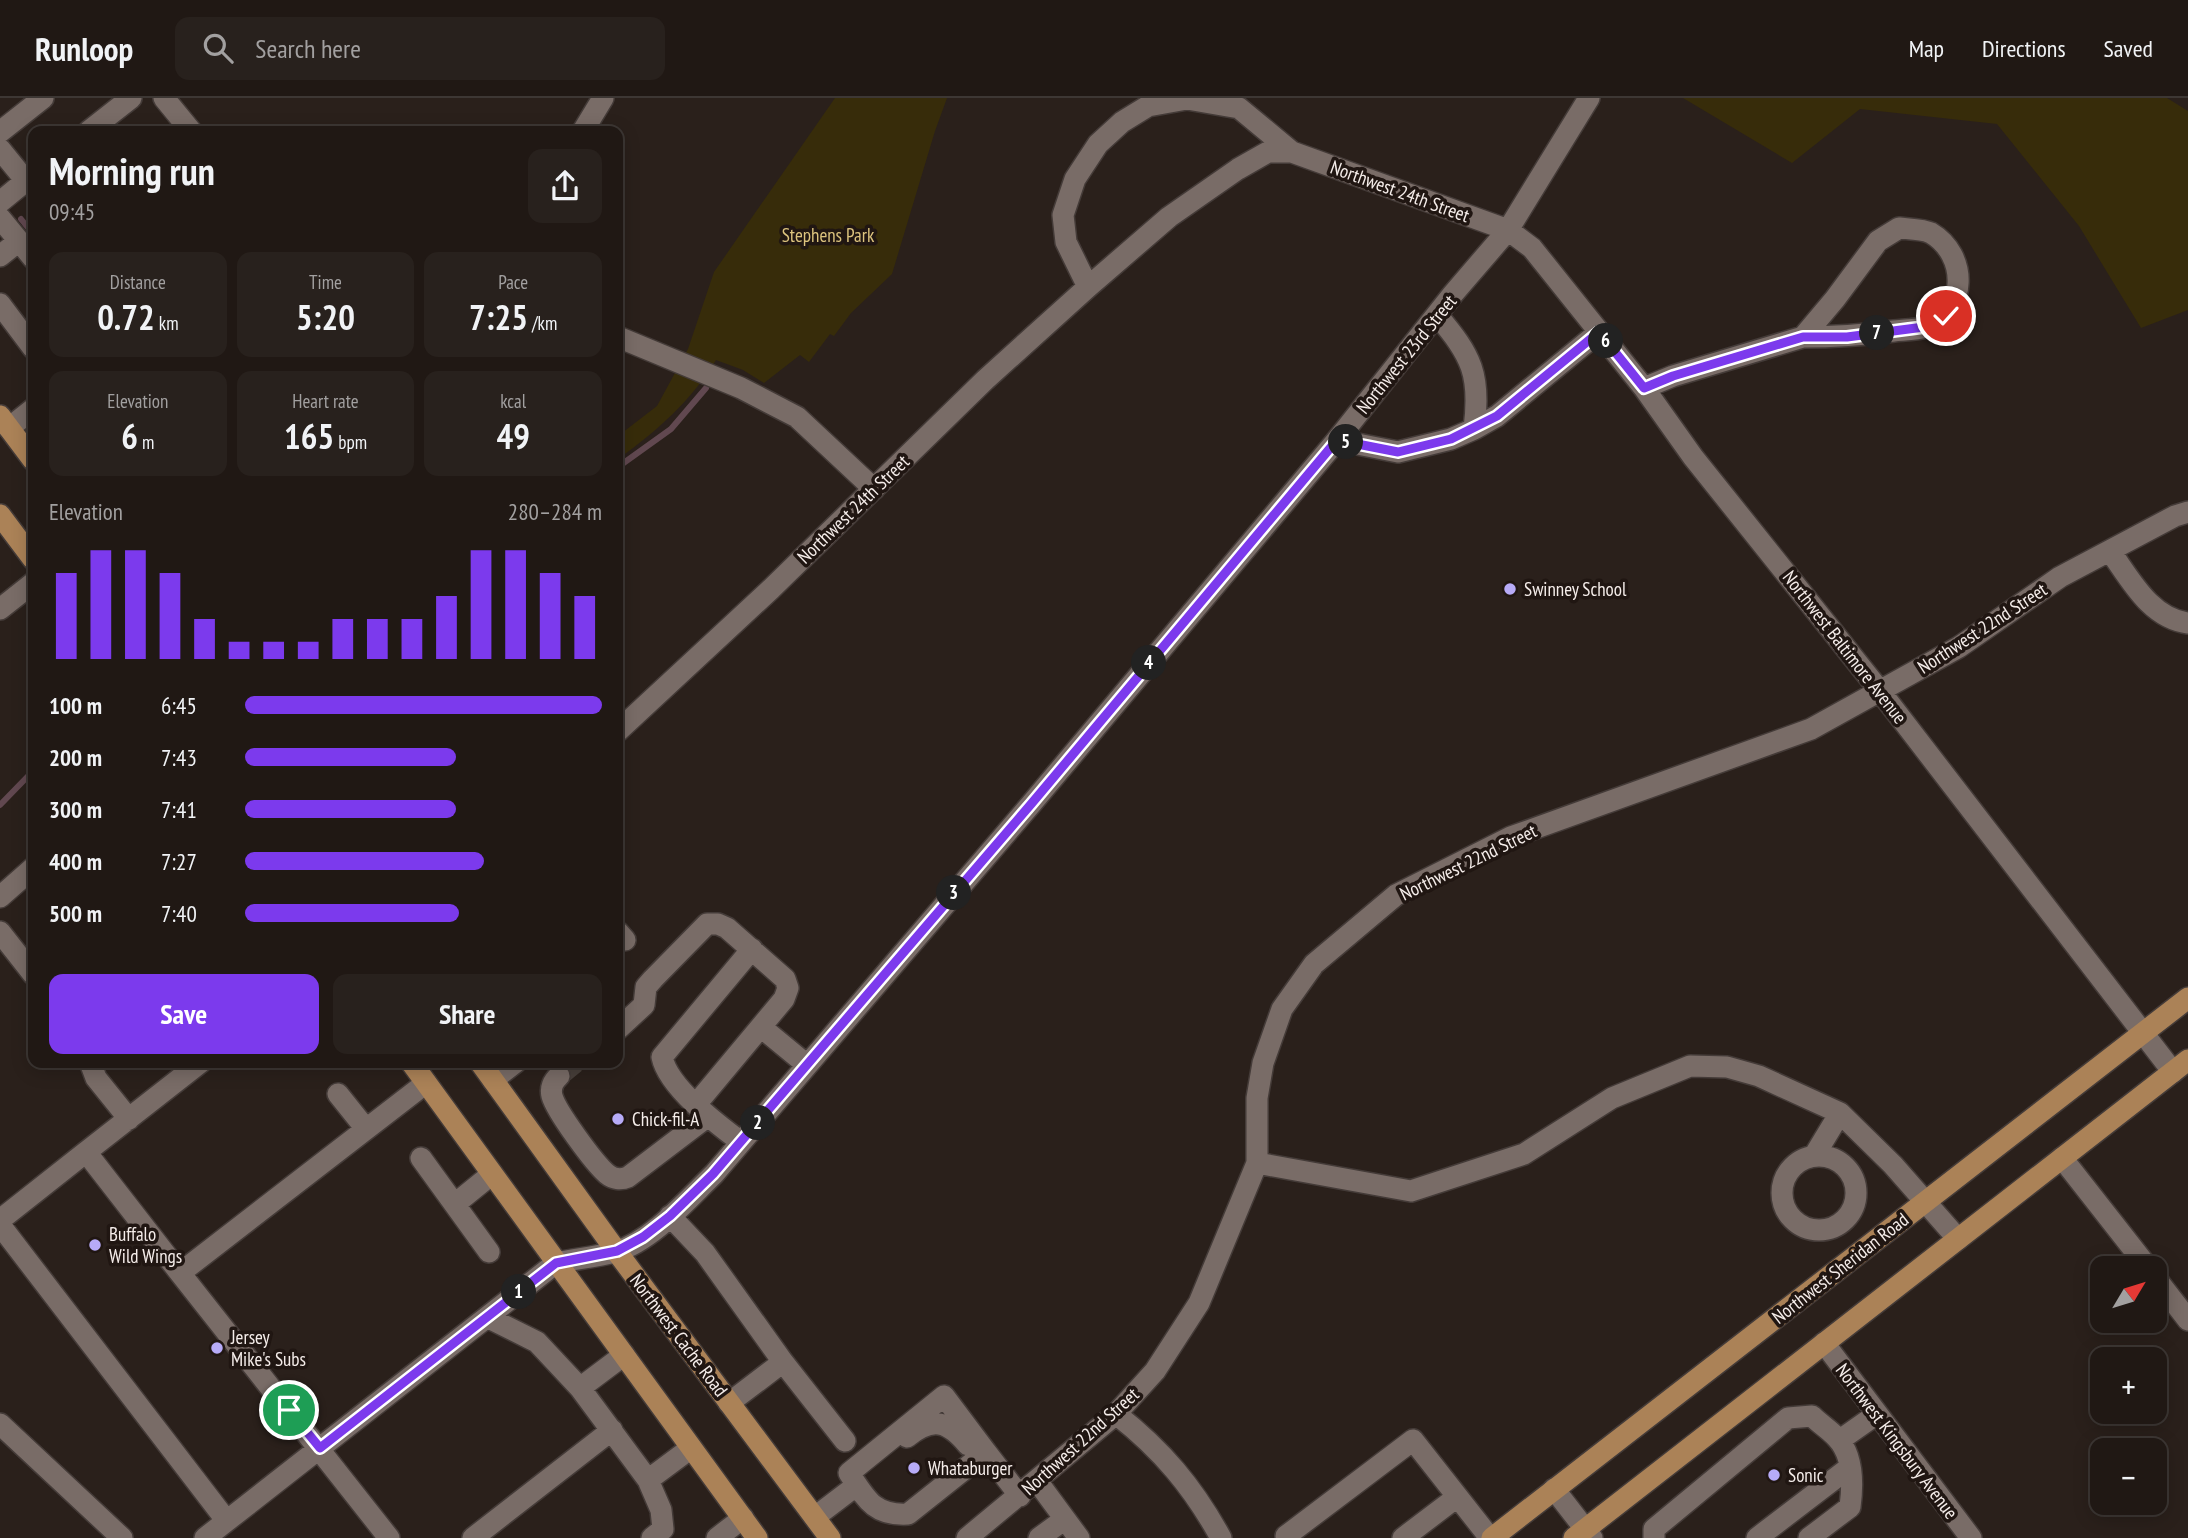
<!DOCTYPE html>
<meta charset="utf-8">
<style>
body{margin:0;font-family:"PT Sans Narrow",sans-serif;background:#28211d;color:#f1f3f6;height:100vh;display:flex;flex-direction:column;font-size:26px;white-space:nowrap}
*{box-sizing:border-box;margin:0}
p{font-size:23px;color:#a2a0a0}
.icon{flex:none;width:38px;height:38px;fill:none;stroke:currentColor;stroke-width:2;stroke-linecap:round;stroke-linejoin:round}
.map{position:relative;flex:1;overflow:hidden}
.side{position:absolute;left:28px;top:28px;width:595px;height:942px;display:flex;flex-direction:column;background:#201814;border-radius:14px;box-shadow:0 4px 18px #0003,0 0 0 2px #3d3734}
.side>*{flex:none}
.needle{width:46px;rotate:52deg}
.fabs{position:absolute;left:2090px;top:1158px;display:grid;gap:14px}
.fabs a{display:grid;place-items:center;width:77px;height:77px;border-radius:14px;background:#201814;box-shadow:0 4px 18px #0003,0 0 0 2px #3d3734;font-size:35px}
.pin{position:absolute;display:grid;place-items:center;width:60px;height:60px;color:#fff;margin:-30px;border:4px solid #fff;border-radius:50%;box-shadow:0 2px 7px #0007}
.km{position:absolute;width:35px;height:35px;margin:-18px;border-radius:50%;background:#222;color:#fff;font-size:19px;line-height:35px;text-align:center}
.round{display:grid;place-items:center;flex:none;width:74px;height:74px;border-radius:14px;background:#28211d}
.summary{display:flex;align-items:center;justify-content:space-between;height:119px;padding:0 21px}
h1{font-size:38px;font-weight:700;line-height:52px}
.metrics{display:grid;grid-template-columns:repeat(3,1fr);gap:10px;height:119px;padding:7px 21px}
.metrics div{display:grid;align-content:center;border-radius:14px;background:#28211d;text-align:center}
.metrics b{font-size:35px;font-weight:700}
.metrics small{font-size:19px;font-weight:400}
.metrics p{font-size:19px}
.chart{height:196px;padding:14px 21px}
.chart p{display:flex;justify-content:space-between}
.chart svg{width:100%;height:126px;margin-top:7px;stroke:#7c3aed;stroke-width:6}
.cta{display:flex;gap:14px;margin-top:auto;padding:14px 21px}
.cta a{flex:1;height:80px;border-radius:14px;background:#7c3aed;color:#fff;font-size:28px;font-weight:700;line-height:80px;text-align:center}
.cta a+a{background:#28211d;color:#f1f3f6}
ul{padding:0 21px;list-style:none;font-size:23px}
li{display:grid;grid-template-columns:112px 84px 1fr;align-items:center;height:52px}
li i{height:18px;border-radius:9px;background:#7c3aed}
header{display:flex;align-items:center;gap:42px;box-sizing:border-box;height:98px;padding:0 35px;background:#201814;border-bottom:2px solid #3d3734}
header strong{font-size:33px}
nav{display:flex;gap:38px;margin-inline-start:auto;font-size:24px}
.search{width:490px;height:63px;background:#28211d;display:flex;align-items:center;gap:18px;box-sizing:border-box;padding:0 24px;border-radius:14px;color:#a2a0a0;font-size:26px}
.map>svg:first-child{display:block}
.green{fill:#372c0a}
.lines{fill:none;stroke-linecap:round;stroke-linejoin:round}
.stream{stroke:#614850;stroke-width:6}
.minor-tunnel{stroke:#483f3a;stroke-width:21;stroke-dasharray:21 10;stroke-linecap:butt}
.minor-casing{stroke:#443b38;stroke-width:24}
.major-casing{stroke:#443b38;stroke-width:24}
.minor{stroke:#796c67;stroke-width:21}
.major{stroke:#ab8257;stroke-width:21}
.route-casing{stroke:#fff;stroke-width:14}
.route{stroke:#7c3aed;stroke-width:9}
.poi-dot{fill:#b7abf7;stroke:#201612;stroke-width:2.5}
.labels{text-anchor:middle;stroke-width:7;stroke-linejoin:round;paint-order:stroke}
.street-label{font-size:19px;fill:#f5edea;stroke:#201612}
.park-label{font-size:19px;fill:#dcc37e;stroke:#201612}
.poi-label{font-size:19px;fill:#f5edea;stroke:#201612;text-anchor:start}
</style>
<header>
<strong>Runloop</strong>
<div class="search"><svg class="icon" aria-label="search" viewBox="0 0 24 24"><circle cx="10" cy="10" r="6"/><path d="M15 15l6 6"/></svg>Search here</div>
<nav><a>Map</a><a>Directions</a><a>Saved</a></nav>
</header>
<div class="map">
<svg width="2188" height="1440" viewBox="0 0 2188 1440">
<rect width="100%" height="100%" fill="#2a201b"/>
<!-- green -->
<path class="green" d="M835 0H947L935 33 892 176 851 215 834 238 830 236 809 264 800 257 764 285 743 272 716 262C691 303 657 333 618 361V338L657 308 688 251 714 174Z
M1683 0H2167L2188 13V212L2141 230 2079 128 1997 26 1860 11 1792 65Z"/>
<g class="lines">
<!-- stream -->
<path class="stream" d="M21 121 33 136
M618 369 671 331 706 290
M0 707 33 673"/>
<!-- minor-tunnel -->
<path class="minor-tunnel" d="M559 978 576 964"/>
<!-- minor casing -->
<g class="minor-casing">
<path id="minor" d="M164 0 191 33
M89 33 131 0
M583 33 603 0
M0 34 43 0
M0 51 26 83
M0 104 33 77
M0 120 19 143 0 158
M1899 130C1908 131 1923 131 1931 135 1968 157 1968 213 1926 229 1916 232 1904 232 1894 233 1863 237 1834 239 1803 239L1835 201 1878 143Z
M19 143 33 160
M1088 189 1066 144 1063 117 1075 81 1098 46 1122 24 1148 8 1187 1 1239 10 1292 54 1508 132 1532 150 1644 290 1693 359 1880 593 2173 974
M0 206 33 250
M618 239 741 290 797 319 874 391
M1644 290 1673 278 1803 239
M9 330 33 311
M1474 331 1497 318 1599 234
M1337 342 1398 354 1451 341 1474 331C1481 277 1472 258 1437 217
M2110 453C2131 482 2150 520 2188 525
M0 511 33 485
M618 633 771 491 985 282 1088 189 1169 119 1238 71 1268 54H1292
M0 799 33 770
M0 834 33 876
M618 834 625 842
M761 929 807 967
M618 931 644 907 646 889 653 881 707 826H718L727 830 785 881 788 890 784 901 703 998 694 1005
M90 964 96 980 129 1021
M559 978C553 983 550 990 552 998 556 1013 594 1065 607 1076 613 1081 621 1082 628 1079L707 1019
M493 982 516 964
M338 996 366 1031
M741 1044C717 1026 668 989 662 959L752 851
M1814 1058 1840 1015
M1782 1095a37 37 0 1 1 74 0a37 37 0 1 1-74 0Z
M421 1060 489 1154
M2062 1060 2149 1171
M1257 1065 1411 1093 1524 1056 1612 1000 1690 968 1727 969 1759 978 1840 1015 1893 1067 1958 1141
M455 1106 492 1076
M670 1118 705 1155 783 1264
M0 1122 86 1054
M0 1127 226 1422
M180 1175 86 1054 201 964
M2154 1178 2188 1222
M487 1219 537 1244 580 1290
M1824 1245 1971 1440
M624 1257 580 1290 648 1382 691 1350
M944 1298 986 1354 908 1416C874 1418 866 1401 849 1375Z
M729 1305 783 1264 845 1343
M1116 1316C1162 1352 1193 1389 1221 1440
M0 1326 122 1440
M907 1339C933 1318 948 1323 968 1347
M1840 1342 1877 1316
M986 1354 1020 1398
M648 1382 661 1412 663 1431 652 1440
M1037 1383 1079 1440
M1554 1391 1592 1440
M815 1419 857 1387
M205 1440 556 1165C575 1161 596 1159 615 1154 652 1143 687 1102 714 1076L1032 705 1337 342 1453 196 1508 132 1589 0
M389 1440 180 1175 426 985
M473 1440 612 1332
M717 1440 743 1420
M967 1440 1116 1316 1155 1273 1199 1205 1257 1065V1000L1263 965 1282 911 1314 866 1396 797 1511 739 1811 631 1959 549 2060 479 2175 418 2188 414
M1039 1440 1065 1421
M1288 1440 1286 1438 1413 1342 1490 1440
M1403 1440 1457 1399
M1654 1440V1431L1788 1320 1812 1318C1820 1326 1830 1332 1837 1340 1854 1358 1853 1387 1850 1409L1809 1440
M1757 1440 1850 1369"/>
</g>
<!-- major casing -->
<g class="major-casing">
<path id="major" d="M0 318 33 362
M0 417 33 461
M411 964 757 1440
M480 964 617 1154 830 1440
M1492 1440 2188 900
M1574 1440 2188 962"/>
</g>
<!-- minor -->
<use href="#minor" class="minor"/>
<!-- major -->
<use href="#major" class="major"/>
</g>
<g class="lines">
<!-- route casing -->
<g class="route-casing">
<path id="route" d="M289 1312 320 1350 556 1165 617 1153 643 1139 670 1118 713 1076 1032 705 1337 342 1398 354 1451 341 1497 318 1599 234 1644 290 1673 278 1803 239H1847L1924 229 1946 218"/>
</g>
<!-- route -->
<use href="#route" class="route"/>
</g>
<!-- markers -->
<g class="poi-dot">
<circle cx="1510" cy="491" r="7"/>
<circle cx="618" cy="1021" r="7"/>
<circle cx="95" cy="1147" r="7"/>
<circle cx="217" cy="1250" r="7"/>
<circle cx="914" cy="1370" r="7"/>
<circle cx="1774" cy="1377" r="7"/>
</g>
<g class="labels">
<!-- street labels -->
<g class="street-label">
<text transform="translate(1400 93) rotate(20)" y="7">Northwest 24th Street</text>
<text transform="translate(1406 256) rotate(-51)" y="7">Northwest 23rd Street</text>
<text transform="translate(853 411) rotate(-44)" y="7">Northwest 24th Street</text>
<text transform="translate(1982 530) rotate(-33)" y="7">Northwest 22nd Street</text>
<text transform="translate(1845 549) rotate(52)" y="7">Northwest Baltimore Avenue</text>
<text transform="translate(1468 764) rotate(-26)" y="7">Northwest 22nd Street</text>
<text transform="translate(1840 1170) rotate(-38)" y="7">Northwest Sheridan Road</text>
<text transform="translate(679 1237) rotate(53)" y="7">Northwest Cache Road</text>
<text transform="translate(1080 1343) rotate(-42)" y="7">Northwest 22nd Street</text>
<text transform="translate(1897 1343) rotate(53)" y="7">Northwest Kingsbury Avenue</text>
</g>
<!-- park labels -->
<g class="park-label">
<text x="828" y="144">Stephens Park</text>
</g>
<!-- poi labels -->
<g class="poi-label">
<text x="1524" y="498">Swinney School</text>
<text x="632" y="1028">Chick-fil-A</text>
<text x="109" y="1143">Buffalo<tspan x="109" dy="22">Wild Wings</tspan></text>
<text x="231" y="1246">Jersey<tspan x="231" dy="22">Mike's Subs</tspan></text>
<text x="928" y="1377">Whataburger</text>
<text x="1788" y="1384">Sonic</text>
</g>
</g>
</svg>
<div class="fabs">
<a><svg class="needle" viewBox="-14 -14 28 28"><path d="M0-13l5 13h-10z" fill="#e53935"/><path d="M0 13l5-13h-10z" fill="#a2a0a0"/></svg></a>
<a>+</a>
<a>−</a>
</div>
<div class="pin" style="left:289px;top:1312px;background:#1e9e55"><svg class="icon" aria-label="arrive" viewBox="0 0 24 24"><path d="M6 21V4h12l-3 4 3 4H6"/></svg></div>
<div class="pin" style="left:1946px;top:218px;background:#d93025"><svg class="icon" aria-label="check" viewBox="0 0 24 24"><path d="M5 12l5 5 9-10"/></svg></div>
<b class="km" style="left:519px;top:1194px">1</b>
<b class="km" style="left:758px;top:1025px">2</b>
<b class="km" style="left:954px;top:795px">3</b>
<b class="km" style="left:1149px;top:565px">4</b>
<b class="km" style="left:1346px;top:344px">5</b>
<b class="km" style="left:1606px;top:243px">6</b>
<b class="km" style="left:1877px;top:235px">7</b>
<section class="side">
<div class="summary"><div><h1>Morning run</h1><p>09:45</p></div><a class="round"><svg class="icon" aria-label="share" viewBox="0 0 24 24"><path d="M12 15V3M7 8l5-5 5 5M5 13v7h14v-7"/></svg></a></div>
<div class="metrics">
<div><p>Distance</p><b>0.72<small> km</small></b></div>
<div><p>Time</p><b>5:20</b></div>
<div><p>Pace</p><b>7:25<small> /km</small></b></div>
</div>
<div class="metrics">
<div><p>Elevation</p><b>6<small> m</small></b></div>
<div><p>Heart rate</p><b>165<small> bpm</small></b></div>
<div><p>kcal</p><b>49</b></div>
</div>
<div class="chart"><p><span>Elevation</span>280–284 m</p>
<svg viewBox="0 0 160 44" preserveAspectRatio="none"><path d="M5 44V14M15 44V6M25 44V6M35 44V14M45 44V30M55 44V38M65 44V38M75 44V38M85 44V30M95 44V30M105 44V30M115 44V22M125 44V6M135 44V6M145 44V14M155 44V22"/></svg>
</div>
<ul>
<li><b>100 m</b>6:45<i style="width:100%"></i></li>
<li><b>200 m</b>7:43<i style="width:59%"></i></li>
<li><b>300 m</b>7:41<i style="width:59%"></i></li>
<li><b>400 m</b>7:27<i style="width:67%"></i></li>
<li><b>500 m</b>7:40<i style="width:60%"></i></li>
</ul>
<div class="cta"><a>Save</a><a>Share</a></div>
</section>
</div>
